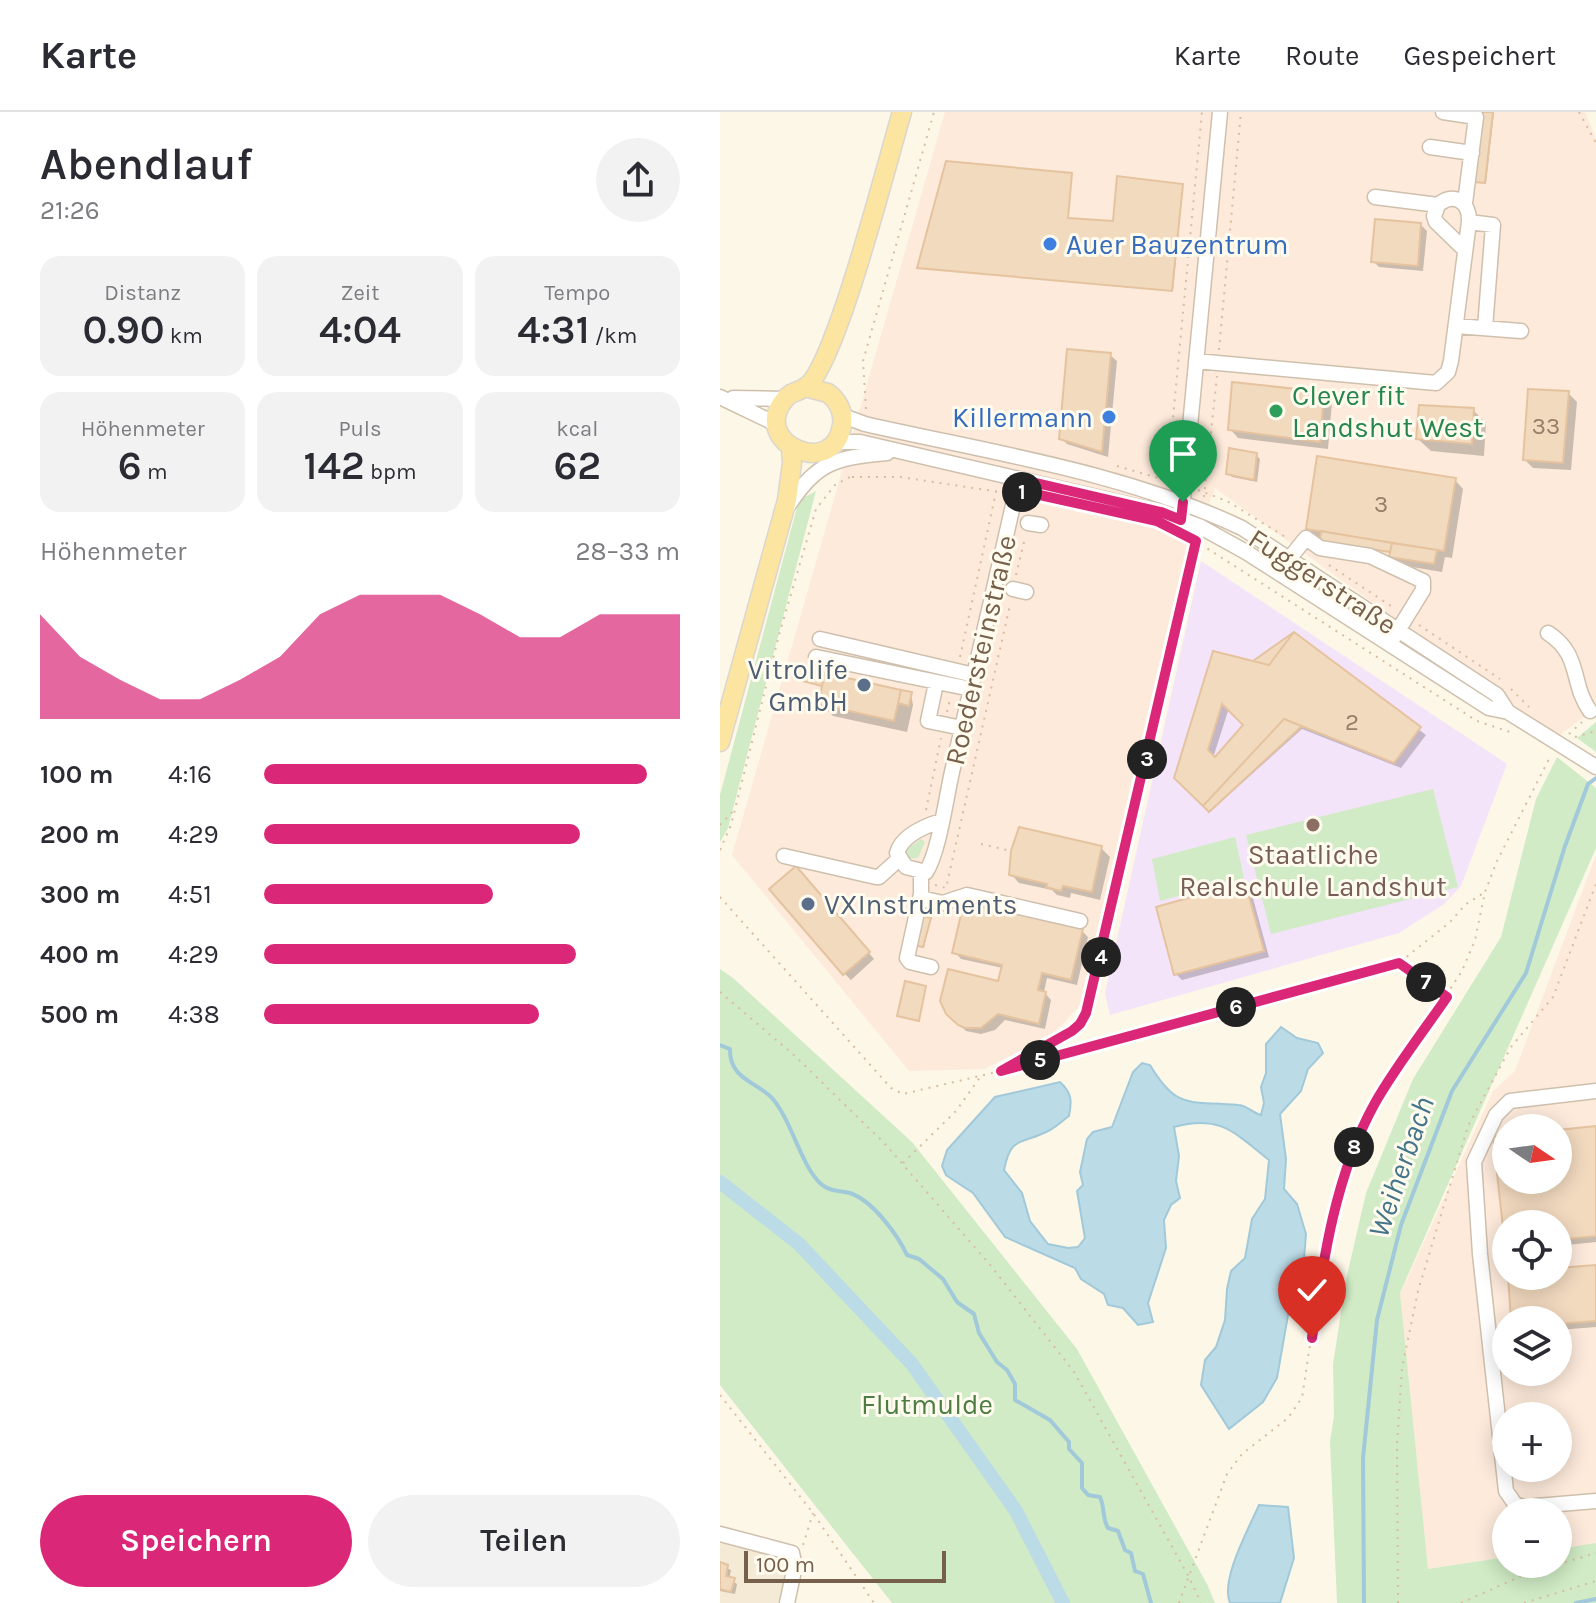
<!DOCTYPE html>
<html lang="de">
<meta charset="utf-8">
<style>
body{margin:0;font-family:Karla,sans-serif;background:#f2f2f3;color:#2b2b33;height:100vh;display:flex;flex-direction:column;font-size:30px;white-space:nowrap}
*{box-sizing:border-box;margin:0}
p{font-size:26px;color:#7c7c81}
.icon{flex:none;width:44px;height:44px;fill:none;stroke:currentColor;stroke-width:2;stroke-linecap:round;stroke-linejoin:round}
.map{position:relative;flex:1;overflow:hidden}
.panel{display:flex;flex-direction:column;background:#fff;width:720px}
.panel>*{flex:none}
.needle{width:52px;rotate:103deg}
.fabs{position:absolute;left:772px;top:1002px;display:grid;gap:16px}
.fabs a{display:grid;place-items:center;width:80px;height:80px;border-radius:50%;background:#fff;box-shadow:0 4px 20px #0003;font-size:40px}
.scale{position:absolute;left:24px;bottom:20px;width:202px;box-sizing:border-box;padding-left:8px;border:4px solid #77604b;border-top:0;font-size:22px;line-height:28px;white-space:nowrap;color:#77604b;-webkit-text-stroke:6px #fffbee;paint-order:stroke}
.pin{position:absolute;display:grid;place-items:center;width:68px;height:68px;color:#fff;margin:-82px -34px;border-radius:50% 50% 50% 0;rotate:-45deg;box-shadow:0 0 8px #0007}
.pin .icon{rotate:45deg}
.km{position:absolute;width:40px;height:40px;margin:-20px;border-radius:50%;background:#222;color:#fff;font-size:22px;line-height:40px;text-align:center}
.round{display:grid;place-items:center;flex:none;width:84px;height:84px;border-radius:42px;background:#f2f2f3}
.summary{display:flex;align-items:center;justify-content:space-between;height:136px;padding:0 40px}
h1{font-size:44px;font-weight:600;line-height:60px}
.metrics{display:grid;grid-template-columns:repeat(3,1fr);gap:12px;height:136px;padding:8px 40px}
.metrics div{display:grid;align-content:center;border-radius:20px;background:#f2f2f3;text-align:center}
.metrics b{font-size:40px;font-weight:600}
.metrics small{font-size:22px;font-weight:400}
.metrics p{font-size:22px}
.chart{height:224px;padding:16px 40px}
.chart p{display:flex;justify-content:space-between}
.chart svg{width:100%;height:144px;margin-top:8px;fill:#db2777;opacity:.7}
.primary-button{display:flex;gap:16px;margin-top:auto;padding:16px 40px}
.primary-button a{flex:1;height:92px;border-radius:48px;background:#db2777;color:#fff;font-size:32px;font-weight:600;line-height:92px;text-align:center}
.primary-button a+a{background:#f2f2f3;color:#2b2b33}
ul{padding:0 40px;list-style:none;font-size:26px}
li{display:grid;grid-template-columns:128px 96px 1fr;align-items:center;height:60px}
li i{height:20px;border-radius:10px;background:#db2777}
header{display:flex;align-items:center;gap:48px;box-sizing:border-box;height:112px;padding:0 40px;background:#fff;border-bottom:2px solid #e1e1e2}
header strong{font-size:38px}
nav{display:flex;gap:44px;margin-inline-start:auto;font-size:28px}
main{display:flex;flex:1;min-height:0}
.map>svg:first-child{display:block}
.residential{fill:#f4ead6}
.commercial{fill:#fdeadb;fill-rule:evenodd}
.education{fill:#f4e4f9}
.green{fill:#d0ebc5}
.water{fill:#bbdbe7;stroke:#a1c9d9;stroke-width:2}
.shadow{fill:#0003;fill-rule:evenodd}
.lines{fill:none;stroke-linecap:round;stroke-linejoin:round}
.stream{stroke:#a1c9d9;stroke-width:4}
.canal{stroke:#bbdbe7;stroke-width:14}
.building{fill:#f2dabf;stroke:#e5c39f;stroke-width:2;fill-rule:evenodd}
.minor-casing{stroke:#cfc0ad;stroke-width:17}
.major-casing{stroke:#dcd6d0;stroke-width:21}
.path{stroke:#d8bea1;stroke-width:2;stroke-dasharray:2 6;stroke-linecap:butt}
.minor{stroke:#fff;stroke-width:14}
.major{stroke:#fbe5a0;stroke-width:18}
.route-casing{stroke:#fff;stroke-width:16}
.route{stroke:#db2777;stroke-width:10}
.shop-dot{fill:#3f7fe0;stroke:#fffbee;stroke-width:3}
.leisure-dot{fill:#2e9e5b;stroke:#fffbee;stroke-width:3}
.service-dot{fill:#5c6f8a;stroke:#fffbee;stroke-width:3}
.education-dot{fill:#8d6e63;stroke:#fffbee;stroke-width:3}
.labels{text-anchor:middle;stroke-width:6;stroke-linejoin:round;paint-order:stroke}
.number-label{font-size:24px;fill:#967e68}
.shop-label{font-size:28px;fill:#366cbe;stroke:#fffbee;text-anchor:start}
.leisure-label{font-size:28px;fill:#27864d;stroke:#fffbee;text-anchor:start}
.street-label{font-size:28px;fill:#77604b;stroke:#fffbee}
.service-label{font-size:28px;fill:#4e5e75;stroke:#fffbee;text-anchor:end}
.education-label{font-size:28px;fill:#785e54;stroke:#fffbee}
.park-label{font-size:28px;fill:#4c7d42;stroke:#fffbee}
.water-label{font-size:30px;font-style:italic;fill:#44758b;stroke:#fffbee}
</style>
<header>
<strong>Karte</strong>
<nav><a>Karte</a><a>Route</a><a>Gespeichert</a></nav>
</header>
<main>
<section class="panel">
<div class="summary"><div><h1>Abendlauf</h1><p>21:26</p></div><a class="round"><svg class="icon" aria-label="share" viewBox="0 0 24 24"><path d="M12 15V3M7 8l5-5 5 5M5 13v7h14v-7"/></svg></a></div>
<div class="metrics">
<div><p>Distanz</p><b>0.90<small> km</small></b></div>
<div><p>Zeit</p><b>4:04</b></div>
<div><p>Tempo</p><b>4:31<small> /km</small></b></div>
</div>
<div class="metrics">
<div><p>Höhenmeter</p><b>6<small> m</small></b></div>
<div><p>Puls</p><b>142<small> bpm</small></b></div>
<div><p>kcal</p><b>62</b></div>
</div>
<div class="chart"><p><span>Höhenmeter</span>28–33 m</p>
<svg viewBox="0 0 160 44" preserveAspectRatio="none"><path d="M0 44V12L10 25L20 32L30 38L40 38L50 32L60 25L70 12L80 6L90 6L100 6L110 12L120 19L130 19L140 12L150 12L160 12V44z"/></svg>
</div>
<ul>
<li><b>100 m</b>4:16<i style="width:92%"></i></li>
<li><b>200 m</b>4:29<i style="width:76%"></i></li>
<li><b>300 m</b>4:51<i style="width:55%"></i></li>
<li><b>400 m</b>4:29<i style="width:75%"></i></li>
<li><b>500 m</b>4:38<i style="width:66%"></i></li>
</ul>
<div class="primary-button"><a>Speichern</a><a>Teilen</a></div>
</section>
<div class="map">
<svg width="876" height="1491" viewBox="0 0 876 1491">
<rect width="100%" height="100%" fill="#fdf7e8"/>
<!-- residential -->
<path class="residential" d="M0 1430 68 1449 60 1491H0Z"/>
<!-- commercial -->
<path class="commercial" d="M225 0H865L876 27V596L837 625 495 376 471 437 414 692 367 886 332 923 264 957 189 959 12 743Z
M876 743V1431L838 1437V1400H786V1445L708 1457 680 1182 773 979 795 959ZM786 1016H838V1068H786ZM786 1112H838V1164H786ZM786 1208H838V1260H786ZM786 1304H838V1356H786Z"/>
<!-- education -->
<path class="education" d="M481 449 787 652 741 774 724 792 679 821 390 903 385 881Z"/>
<!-- green -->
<path class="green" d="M96 379 8 716 0 730V683L79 388Z
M876 610V640L857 626Z
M837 645 876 676V736L680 1181 708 1457 786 1445V1452H838V1437L876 1431V1491H617L610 1329 614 1304 613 1252 626 1168 646 1081 693 967 781 825 816 687Z
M713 677 738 775 551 822 526 723Z
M515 725 524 766 440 789 432 747Z
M201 727 205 730 198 746 190 747 186 738Z
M0 857 13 866 192 1030 357 1237 487 1472 495 1491H172L0 1273Z"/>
<!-- water -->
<path class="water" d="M561 915 577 926 598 931 603 941 588 957 581 979 560 1002 566 1047 564 1077 577 1092 586 1122 584 1146 571 1186 557 1266 543 1290 509 1317 481 1273 485 1248 496 1235 505 1208 507 1177 511 1159 525 1146 532 1107 545 1087 549 1048C515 1021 500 1002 454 1015L459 1044 456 1069 460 1086 451 1093 444 1108 446 1136 428 1191 433 1210 418 1213 403 1196 388 1193 384 1182 361 1167 355 1156 285 1125 253 1081 226 1063 222 1054 227 1038 275 985 340 970C352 981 352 989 349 1004 342 1009 335 1016 328 1019 301 1033 291 1023 284 1058L302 1081 310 1109 328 1132 348 1136 358 1135 365 1126 357 1079 363 1073 360 1060 367 1027 373 1020 392 1015 413 960 422 951 430 953C458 1000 471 988 518 993 527 993 532 1001 541 1003L544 991 541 975 546 961V932Z
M539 1393 568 1395 574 1446 560 1491H510C500 1468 529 1416 539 1393Z"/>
<!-- shadow -->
<path class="shadow" d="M764 0 774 1 766 71 757 69Z
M351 62 348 108 395 111 463 75 453 179 199 155Z
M701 113 707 119 703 159 659 155 653 149Z
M390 243 397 249 388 345 347 332 341 326Z
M603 281 612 290 608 337 518 326 510 317Z
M848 281 857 290 851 358 813 356 805 348Z
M753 298 766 311 764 344 711 339 698 327Z
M536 343 540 347 537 370 512 365 508 361Z
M735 368 743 377 732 446 725 445 722 460 680 453 671 445 672 440 603 429 602 426 596 425 588 416Z
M574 523 706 623 681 656 582 617 491 699 456 666 494 542 540 553ZM509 596 526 613 491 652Z
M87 559 191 582 193 593 187 620 113 604 100 591 104 574 87 570Z
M381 736 390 745 380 788 351 781 350 786 337 783 332 778 299 771 291 762Z
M82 763 154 847 131 868 125 862Z
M525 773 531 779 549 845 462 868 456 862Z
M210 808 204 836 196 834Z
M362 819 368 825 357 873 327 866 324 880 331 888 325 917 285 908 275 918 261 922 246 919 233 907 280 871 283 856 241 847 235 840Z
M876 1016V1130L838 1134V1112H786V1123L776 1026 786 1025V1068H838V1020Z
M876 1155V1215L838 1218V1208H793L790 1164H838V1158Z
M0 1453 11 1458 9 1467 17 1472 15 1482 0 1479Z"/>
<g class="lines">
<!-- stream -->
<path class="stream" d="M0 933 10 937C9 967 37 970 52 986 72 1009 81 1054 101 1072 110 1080 119 1078 130 1081 153 1089 177 1122 187 1143L199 1147 223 1167 237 1190 254 1202 259 1221 277 1250 287 1258 295 1272V1288L330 1308 349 1330V1337L362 1351V1376L368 1383 380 1385C385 1396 382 1406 388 1416L398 1419 405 1438 411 1441 415 1459 423 1462 431 1491
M644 1491 643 1346 657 1208 681 1113 732 979 806 861 845 734 868 672 876 666
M856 1491 876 1487"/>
<!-- canal -->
<path class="canal" d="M0 1070 79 1132 192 1252 296 1399 343 1491"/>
</g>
<!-- building -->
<path class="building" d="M762 0H773L765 71 754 70Z
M226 49 352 61 348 106 393 109 397 64 463 72 452 179 197 156Z
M655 107 701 111 698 154 651 150Z
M347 237 391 241 382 340 339 327Z
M512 270 604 280 600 330 508 318Z
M808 277 849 279 843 351 803 348Z
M699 293 754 296 752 332 696 327Z
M509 336 537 341 534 368 506 362Z
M597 344 736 366 724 439 586 417Z
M601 419 672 431 670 440 600 429Z
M672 431 717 438 714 452 669 445Z
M574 520 701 615 674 651 564 607 483 694 454 666 493 539 549 553ZM502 592 523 613 495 645 488 638Z
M574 520 549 553 533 549Z
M86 557 105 561 102 574 83 569Z
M105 561 181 578 174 609 98 592Z
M181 578 192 580 189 594 178 591Z
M564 607 582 614 489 700 483 694Z
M299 715 382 734 372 780 343 774 341 779 326 775 327 772 289 763 291 739Z
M76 754 150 840 123 863 49 777Z
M525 770 544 839 454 863 436 795Z
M244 790 363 817 351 868 322 861 318 878 326 880 319 912 278 902 261 916H245L238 913 226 902 220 889 228 857 278 869 282 853 232 841Z
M200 803 211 806 203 835 193 833Z
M185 869 206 874 199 909 177 904Z
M876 1014V1124L838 1128V1112H786L785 1134 773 1025 786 1023V1068H838V1018Z
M876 1153V1209L838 1212V1208H791L788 1164H838V1156Z
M0 1450 8 1453 6 1464 15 1466 11 1480 0 1477Z"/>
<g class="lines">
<!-- minor casing -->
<g class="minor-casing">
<path id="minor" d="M723 0 756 5 745 91
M710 35 752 41
M655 85 718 93
M749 110 773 113 765 216
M736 214 801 219
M476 249 716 271 728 260 731 249 749 110C750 90 734 79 718 93L714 104 716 110 745 138
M0 285 50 309 58 316
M13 286 65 287
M121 300 126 305 145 312C272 341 404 360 522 416L777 583 788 600
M115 330H140L441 400 479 414 526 440 769 596 788 600 876 655
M68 394C98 349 115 346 167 341
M462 398 500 0
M308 411 321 413
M569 447 586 426 600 436 650 444 703 469V478L674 525
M293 477 306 480
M828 521C862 543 850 571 870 599
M100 527 254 563
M96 545 251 577
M216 571 208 609 242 616
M221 709C205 714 182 723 177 741L186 755 206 760C219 740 226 686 232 660 254 562 277 464 299 367
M64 744 156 765H159L180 746
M201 760V782L205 787 223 791 247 783 360 809
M201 782 187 846 190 850 211 855
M876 979 790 989 776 1003 754 1050 760 1142 786 1379 795 1392 803 1395 876 1389
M0 1422 72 1441 75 1454 67 1491"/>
</g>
<!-- major casing -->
<g class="major-casing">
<path id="major" d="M85 275 108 281C118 289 124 299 122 313 114 369 28 330 65 287 71 279 79 280 86 275 116 254 168 46 182 0
M0 630 67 388 72 351 71 336"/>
</g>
<!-- path -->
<path class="path" d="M859 0 876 31
M499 238 521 0
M146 297 143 249 214 0
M397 354 449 369
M132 365H180L280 380
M447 369 482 0
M478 378 507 389 567 426
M484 385 497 264
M311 397 314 384
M474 428 757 609 793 621
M609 453 674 496
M296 463 305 426
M699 513 780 567
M240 545 276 380
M791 577 809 595
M227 600 230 587
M849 622 862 610
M855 625 876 619
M206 698 221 626
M0 713 15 697
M261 732 291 739
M0 738 11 713 59 523 96 397 115 373 130 365
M215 773 226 776 290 493
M0 785 171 976 183 982 281 959
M679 851 726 884
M0 880 74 943 166 1033 271 1154 354 1260 469 1465 481 1491
M287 957 679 851 730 810 745 793 765 780
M281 959 352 919 360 912 366 901 475 431
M183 1051 236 999 261 964
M0 1283 93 1401 154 1491
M83 1433 93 1401
M459 1491 507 1362 522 1342 568 1306 582 1286 599 1173 633 1039 656 990 742 859 755 828 765 780 777 749 830 645
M678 1491 677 1332 682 1256 698 1179 748 1014 791 935 833 885 876 772
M741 1491 806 1462 876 1441
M804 1491 876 1469"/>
<!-- minor -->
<use href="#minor" class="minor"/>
<!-- major -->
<use href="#major" class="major"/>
</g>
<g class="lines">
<!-- route casing -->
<g class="route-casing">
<path id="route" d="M463 390 461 408 441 400 299 367 297 378 437 409 476 429 366 901 360 912 352 919 281 959 679 851 727 885C703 920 676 954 655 991 616 1061 603 1147 592 1226"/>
</g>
<!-- route -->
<use href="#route" class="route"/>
</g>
<!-- markers -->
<g class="shop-dot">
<circle cx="330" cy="132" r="8"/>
<circle cx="389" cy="305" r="8"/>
</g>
<circle class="leisure-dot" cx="556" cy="299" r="8"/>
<g class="service-dot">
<circle cx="144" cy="573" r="8"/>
<circle cx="88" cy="792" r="8"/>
</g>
<circle class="education-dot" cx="593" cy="713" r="8"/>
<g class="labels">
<!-- number labels -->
<g class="number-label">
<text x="826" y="322">33</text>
<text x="661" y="400">3</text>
<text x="632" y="618">2</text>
</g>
<!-- shop labels -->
<g class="shop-label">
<text x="346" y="142">Auer Bauzentrum</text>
<text x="373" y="315" text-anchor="end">Killermann</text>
</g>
<!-- leisure labels -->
<g class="leisure-label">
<text x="572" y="293">Clever fit<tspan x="572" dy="32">Landshut West</tspan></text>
</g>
<!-- street labels -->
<g class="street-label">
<text transform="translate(603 469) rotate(33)" y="10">Fuggerstraße</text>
<text transform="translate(260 538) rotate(-77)" y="10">Roedersteinstraße</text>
</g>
<!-- service labels -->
<g class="service-label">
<text x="128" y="567">Vitrolife<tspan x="128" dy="32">GmbH</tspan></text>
<text x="104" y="802" text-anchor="start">VXInstruments</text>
</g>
<!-- education labels -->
<g class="education-label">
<text x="593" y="752">Staatliche<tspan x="593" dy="32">Realschule Landshut</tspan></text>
</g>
<!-- park labels -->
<g class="park-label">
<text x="207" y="1302">Flutmulde</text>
</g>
<!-- water labels -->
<g class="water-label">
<text transform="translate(681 1055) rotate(-71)" y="10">Weiherbach</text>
</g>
</g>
</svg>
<div class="fabs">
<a><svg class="needle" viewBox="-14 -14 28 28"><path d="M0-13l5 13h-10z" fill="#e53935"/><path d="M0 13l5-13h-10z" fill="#7c7c81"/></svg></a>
<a><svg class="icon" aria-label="locate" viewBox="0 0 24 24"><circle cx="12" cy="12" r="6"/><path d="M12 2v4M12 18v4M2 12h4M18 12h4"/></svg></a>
<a><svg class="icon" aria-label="layers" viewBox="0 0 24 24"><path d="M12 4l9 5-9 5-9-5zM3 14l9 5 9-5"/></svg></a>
<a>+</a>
<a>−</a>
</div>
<div class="scale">100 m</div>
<div class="pin" style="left:463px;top:390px;background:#1e9e55"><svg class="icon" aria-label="arrive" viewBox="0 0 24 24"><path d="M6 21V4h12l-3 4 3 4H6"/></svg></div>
<div class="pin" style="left:592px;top:1226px;background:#d93025"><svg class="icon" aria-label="check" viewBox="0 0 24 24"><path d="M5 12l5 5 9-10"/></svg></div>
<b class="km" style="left:302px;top:380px">1</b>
<b class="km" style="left:427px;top:647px">3</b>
<b class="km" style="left:381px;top:845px">4</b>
<b class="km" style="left:320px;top:948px">5</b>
<b class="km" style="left:516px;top:895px">6</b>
<b class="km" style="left:706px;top:870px">7</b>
<b class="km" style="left:634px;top:1035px">8</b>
</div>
</main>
